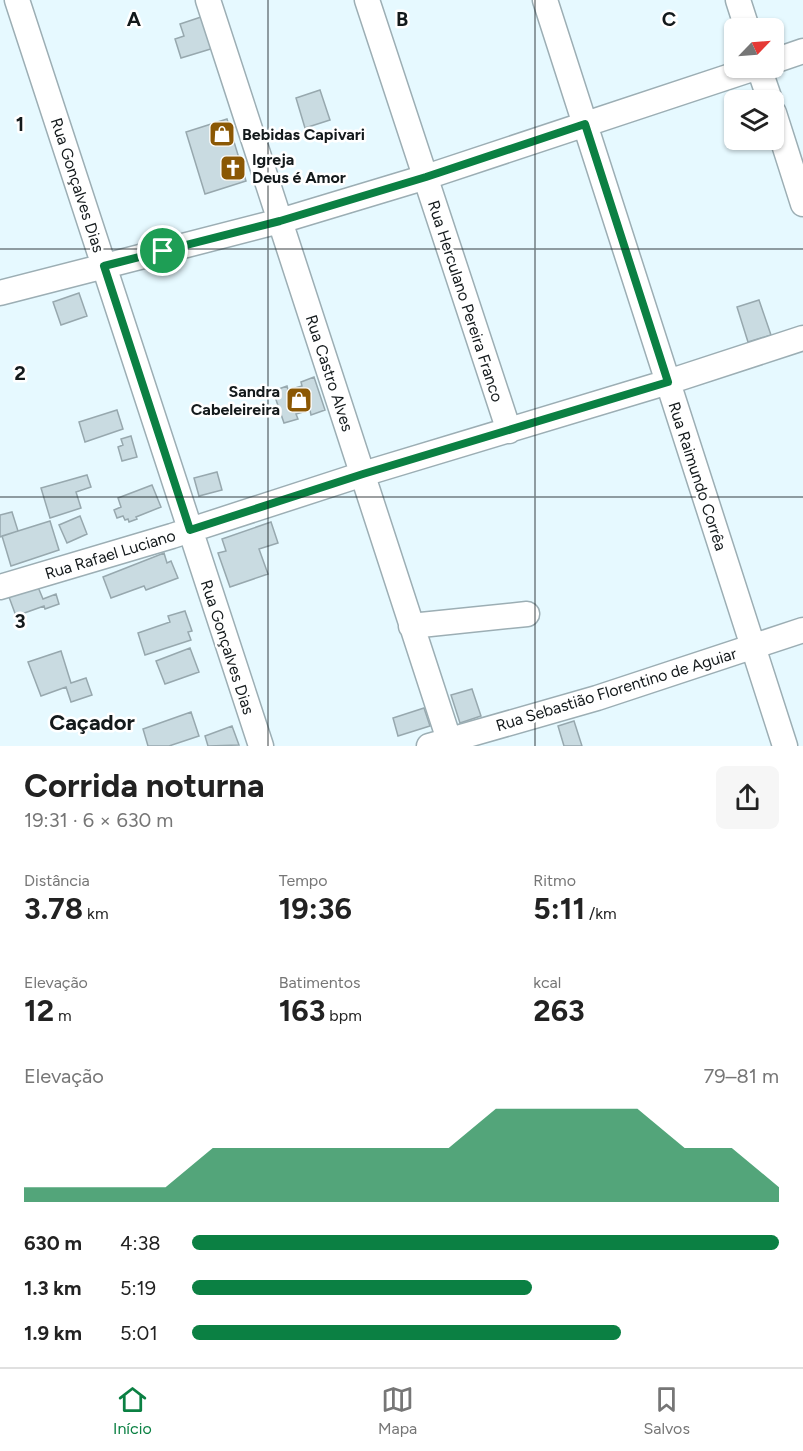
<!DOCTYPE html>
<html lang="pt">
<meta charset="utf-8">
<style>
body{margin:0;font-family:Figtree,sans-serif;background:#f6f6f6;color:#222;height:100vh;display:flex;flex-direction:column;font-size:22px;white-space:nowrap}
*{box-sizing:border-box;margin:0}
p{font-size:20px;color:#767676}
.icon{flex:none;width:33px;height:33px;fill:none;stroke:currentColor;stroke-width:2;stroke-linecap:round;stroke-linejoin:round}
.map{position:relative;height:746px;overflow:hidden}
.panel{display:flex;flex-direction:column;background:#fff;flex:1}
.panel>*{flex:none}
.needle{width:39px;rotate:65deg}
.fabs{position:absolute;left:724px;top:18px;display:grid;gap:12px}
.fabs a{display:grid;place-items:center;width:60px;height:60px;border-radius:9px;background:#fff;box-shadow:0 2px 4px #0004;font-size:30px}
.pin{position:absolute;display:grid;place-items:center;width:51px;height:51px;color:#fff;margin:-26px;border:3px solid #fff;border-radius:50%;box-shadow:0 2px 6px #0007}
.round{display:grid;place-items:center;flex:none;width:63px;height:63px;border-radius:9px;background:#f6f6f6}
.overview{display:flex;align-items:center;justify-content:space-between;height:102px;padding:0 24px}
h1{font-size:33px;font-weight:700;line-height:45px}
.stats{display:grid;grid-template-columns:repeat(3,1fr);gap:9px;height:102px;padding:6px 24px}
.stats div{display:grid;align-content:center}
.stats b{font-size:30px;font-weight:700}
.stats small{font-size:16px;font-weight:400}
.stats p{font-size:16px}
.chart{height:168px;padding:12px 24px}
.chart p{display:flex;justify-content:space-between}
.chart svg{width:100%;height:108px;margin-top:6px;fill:#0b8043;opacity:.7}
ul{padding:0 24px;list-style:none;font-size:20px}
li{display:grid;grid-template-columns:96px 72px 1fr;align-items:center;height:45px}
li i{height:15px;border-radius:8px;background:#0b8043}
.tab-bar{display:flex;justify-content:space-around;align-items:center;height:84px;border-top:2px solid #e0e0e0;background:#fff;font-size:16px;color:#767676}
.tab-bar a{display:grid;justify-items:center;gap:3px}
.tab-bar .selected{color:#0b8043}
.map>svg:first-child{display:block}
.building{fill:#c9dbe1;stroke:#97a8ae;stroke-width:1.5}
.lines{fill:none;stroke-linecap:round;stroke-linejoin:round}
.minor-casing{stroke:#9caeb4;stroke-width:27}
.minor{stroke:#fff;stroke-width:24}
.route-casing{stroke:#fff;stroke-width:12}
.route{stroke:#0b8043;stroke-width:8}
.grid{fill:none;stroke:#13191b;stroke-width:1.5;stroke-opacity:0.55}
.labels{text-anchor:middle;stroke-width:5;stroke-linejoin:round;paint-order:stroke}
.poi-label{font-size:16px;font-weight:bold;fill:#13191b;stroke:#fff;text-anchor:start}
.street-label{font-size:16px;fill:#13191b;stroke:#fff}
.district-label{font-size:22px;font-weight:bold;fill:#13191b;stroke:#fff}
.grid-label{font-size:20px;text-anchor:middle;font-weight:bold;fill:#13191b;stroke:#fff;stroke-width:5;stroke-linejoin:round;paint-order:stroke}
</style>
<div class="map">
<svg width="803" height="746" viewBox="0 0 803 746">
<rect width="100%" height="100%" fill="#e6f9ff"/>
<!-- building -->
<path class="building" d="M204 16 214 48 181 58 175 39 184 36 180 24Z
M320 90 330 120 305 128 296 98Z
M227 119 246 181 205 194 186 132Z
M79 293 87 316 61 325 53 302Z
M759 300 771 335 748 342 737 307Z
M314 377 325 410 311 415 310 410 296 414 298 419 284 423 273 391 287 386 288 390 302 386 301 382Z
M117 410 123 429 85 442 79 422Z
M131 436 137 457 122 461 118 447 123 445 121 439Z
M217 472 222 490 199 496 194 478Z
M87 475 91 487 76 492 81 508 50 518 41 488Z
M152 485 161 507 136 517 137 519 129 522 128 519 125 520 123 516 117 518 114 510 121 507 118 498Z
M12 512 18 531 0 537V515Z
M80 516 87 534 67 543 59 525Z
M50 521 59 550 11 566 2 536Z
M271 522 278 543 259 549 268 574 230 587 218 553 226 551 222 539Z
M164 553 167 563 171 561 178 578 146 590 144 586 111 598 103 577Z
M38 587 43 599 56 594 59 604 45 609 44 606 16 616 9 597Z
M185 611 192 631 188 632 191 640 145 655 138 633 170 622 168 616Z
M190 648 199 672 165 684 156 661Z
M61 651 71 683 86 678 92 695 71 702 66 687 41 696 28 662Z
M472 689 481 716 460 723 451 695Z
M424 708 430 726 398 736 393 718Z
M191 712 199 736 169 746H148L143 729Z
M574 721 582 746H564L558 726Z
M232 726 239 745 208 746 205 736Z"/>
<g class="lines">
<!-- minor casing -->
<g class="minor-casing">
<path id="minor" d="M17 0 261 746
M208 0 451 746
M367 0 509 431
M545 0 785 746
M738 0 747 28
M774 61 803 51
M759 68 770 100
M774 113 803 204
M0 293 280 221 426 177 755 68
M0 587 172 536 363 474 668 382 803 338
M411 626 527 614
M429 746 597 698 803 630"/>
</g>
<!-- minor -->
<use href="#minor" class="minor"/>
</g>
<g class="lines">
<!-- route casing -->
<g class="route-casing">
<path id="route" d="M585 124 668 382 363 474 190 530 104 266 280 221 426 177Z"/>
</g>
<!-- route -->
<use href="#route" class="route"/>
</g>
<!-- grid -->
<path class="grid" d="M268 0V746M535 0V746M0 249H803M0 497H803"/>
<!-- icons -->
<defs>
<g id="shop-square" transform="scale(1.35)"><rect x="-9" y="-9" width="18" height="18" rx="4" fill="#8b5804" stroke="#fff"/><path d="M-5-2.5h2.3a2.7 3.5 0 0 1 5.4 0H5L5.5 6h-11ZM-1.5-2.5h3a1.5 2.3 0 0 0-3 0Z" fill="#fff"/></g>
<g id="church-square" transform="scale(1.35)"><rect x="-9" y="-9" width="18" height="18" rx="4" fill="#8b5804" stroke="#fff"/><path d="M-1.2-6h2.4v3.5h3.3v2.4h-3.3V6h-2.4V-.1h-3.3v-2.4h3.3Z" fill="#fff"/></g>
</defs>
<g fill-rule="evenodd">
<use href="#shop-square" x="222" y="134"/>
<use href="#church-square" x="233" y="168"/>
<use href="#shop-square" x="299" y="400"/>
</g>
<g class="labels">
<!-- poi labels -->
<g class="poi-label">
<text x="242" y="140">Bebidas Capivari</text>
<text x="252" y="165">Igreja<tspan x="252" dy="18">Deus é Amor</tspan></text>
<text x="280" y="397" text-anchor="end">Sandra<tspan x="280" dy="18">Cabeleireira</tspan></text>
</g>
<!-- street labels -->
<g class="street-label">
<text transform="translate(78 185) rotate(72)" y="6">Rua Gonçalves Dias</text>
<text transform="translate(466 301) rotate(72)" y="6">Rua Herculano Pereira Franco</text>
<text transform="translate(330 373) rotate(72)" y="6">Rua Castro Alves</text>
<text transform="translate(698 476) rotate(72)" y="6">Rua Raimundo Corrêa</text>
<text transform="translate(110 554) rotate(-17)" y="6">Rua Rafael Luciano</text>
<text transform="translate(228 647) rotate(72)" y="6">Rua Gonçalves Dias</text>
<text transform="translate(616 689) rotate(-17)" y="6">Rua Sebastião Florentino de Aguiar</text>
</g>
<!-- district labels -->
<g class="district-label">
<text x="92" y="730">Caçador</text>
</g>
</g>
<g class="grid-label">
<text x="134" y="26">A</text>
<text x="402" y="26">B</text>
<text x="669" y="26">C</text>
<text x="20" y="131">1</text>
<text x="20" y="380">2</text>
<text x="20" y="628">3</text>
</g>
</svg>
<div class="fabs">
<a><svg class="needle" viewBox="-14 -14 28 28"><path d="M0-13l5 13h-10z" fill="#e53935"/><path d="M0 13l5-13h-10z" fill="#767676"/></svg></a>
<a><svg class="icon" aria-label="layers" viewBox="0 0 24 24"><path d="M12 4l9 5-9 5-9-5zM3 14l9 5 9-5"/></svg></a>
</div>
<div class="pin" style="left:163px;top:251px;background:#1e9e55"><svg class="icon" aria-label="arrive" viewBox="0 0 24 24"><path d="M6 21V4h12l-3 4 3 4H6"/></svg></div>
</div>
<section class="panel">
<div class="overview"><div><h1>Corrida noturna</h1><p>19:31 · 6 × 630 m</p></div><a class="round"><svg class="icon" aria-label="share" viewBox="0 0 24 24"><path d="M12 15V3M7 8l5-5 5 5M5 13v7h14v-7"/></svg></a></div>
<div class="stats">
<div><p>Distância</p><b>3.78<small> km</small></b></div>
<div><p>Tempo</p><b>19:36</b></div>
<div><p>Ritmo</p><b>5:11<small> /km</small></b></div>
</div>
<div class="stats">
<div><p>Elevação</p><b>12<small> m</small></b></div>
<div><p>Batimentos</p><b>163<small> bpm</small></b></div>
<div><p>kcal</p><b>263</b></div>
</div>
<div class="chart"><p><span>Elevação</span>79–81 m</p>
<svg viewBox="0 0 160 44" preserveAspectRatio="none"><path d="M0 44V38L10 38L20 38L30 38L40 22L50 22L60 22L70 22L80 22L90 22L100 6L110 6L120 6L130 6L140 22L150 22L160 38V44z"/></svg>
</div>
<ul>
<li><b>630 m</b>4:38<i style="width:100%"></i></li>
<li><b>1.3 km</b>5:19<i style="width:58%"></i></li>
<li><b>1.9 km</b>5:01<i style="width:73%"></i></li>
</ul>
</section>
<nav class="tab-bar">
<a class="selected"><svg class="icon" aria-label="home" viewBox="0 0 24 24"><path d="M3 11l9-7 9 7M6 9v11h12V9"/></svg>Início</a>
<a><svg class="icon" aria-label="map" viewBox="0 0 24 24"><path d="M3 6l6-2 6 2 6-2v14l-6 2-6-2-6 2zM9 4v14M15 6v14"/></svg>Mapa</a>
<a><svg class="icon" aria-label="saved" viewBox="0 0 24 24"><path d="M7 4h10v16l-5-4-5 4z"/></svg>Salvos</a>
</nav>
